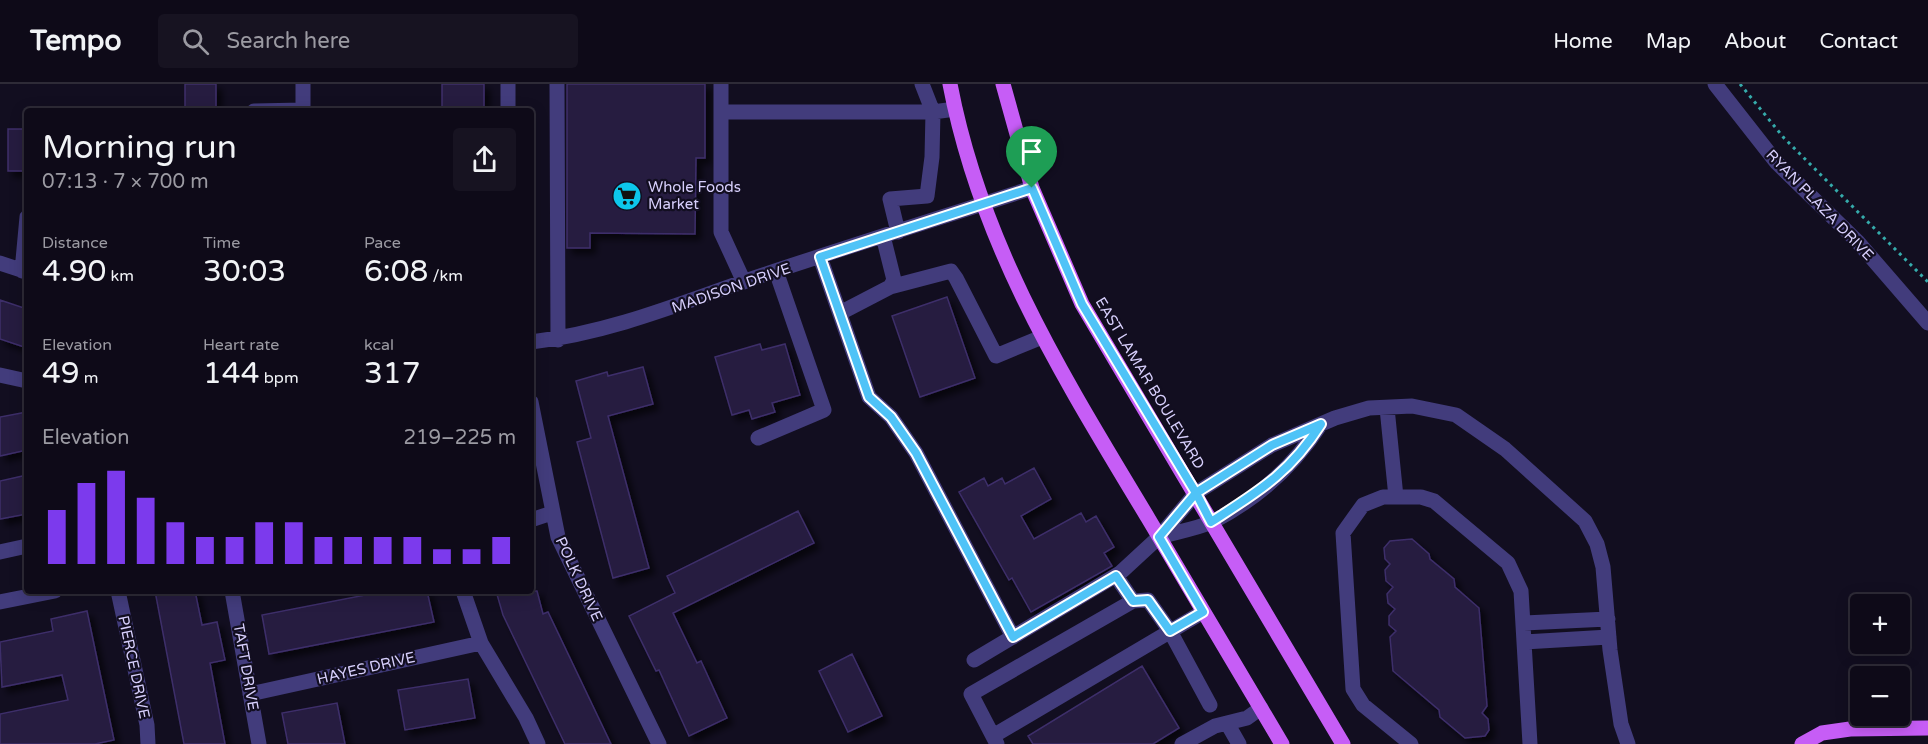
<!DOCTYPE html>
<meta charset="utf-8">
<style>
body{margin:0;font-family:"Varela Round",sans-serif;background:#171321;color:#f1f3f6;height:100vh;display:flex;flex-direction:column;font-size:22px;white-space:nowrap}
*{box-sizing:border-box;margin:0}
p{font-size:20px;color:#9b9aa2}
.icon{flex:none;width:33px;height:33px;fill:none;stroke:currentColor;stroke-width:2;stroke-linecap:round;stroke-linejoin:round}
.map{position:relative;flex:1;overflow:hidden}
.side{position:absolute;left:24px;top:24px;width:510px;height:486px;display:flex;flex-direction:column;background:#0e0a18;border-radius:6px;box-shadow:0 3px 15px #0003,0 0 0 2px #2e2b37}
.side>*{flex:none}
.buttons{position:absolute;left:1850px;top:510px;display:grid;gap:12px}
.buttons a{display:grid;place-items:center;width:60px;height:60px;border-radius:6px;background:#0e0a18;box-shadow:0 3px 15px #0003,0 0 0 2px #2e2b37;font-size:30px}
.pin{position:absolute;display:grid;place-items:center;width:51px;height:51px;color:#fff;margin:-62px -26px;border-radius:50% 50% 50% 0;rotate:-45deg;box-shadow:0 0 6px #0007}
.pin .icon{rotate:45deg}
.round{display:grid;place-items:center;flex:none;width:63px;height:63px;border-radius:6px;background:#171321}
.overview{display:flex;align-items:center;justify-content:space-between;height:102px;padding:0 18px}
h1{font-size:33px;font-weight:600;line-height:45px}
.stats{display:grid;grid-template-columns:repeat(3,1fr);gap:9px;height:102px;padding:6px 18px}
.stats div{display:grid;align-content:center}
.stats b{font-size:30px;font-weight:600}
.stats small{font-size:16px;font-weight:400}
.stats p{font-size:16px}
.chart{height:168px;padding:12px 18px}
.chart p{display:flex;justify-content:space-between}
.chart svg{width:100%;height:108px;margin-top:6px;stroke:#7c3aed;stroke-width:6}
header{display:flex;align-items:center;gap:36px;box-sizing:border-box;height:84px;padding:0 30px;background:#0e0a18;border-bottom:2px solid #2e2b37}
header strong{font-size:28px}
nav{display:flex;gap:33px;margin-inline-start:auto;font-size:21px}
.search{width:420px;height:54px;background:#171321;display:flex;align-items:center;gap:15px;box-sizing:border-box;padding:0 21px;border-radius:6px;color:#9b9aa2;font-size:22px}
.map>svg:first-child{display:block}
.building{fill:#251b40;stroke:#3e2f6a;stroke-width:1.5;filter:url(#shadow)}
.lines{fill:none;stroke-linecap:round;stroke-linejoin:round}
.path{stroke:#35abab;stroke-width:3;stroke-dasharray:3 4.5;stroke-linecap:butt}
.minor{stroke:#423c7c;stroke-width:15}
.major{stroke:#c65df6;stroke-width:15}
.route-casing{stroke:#fff;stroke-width:12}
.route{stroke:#4fc3f7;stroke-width:8}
.labels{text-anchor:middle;stroke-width:4.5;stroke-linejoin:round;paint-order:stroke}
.poi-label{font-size:15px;fill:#d7cffc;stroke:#120e20;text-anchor:start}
.street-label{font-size:15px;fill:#d7cffc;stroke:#120e20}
</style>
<header>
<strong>Tempo</strong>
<div class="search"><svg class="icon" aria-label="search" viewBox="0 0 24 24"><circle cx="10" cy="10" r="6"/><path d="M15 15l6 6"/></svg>Search here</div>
<nav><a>Home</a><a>Map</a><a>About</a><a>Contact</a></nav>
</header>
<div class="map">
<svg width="1928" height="660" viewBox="0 0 1928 660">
<defs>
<filter id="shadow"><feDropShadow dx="5.5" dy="5.5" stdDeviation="3" flood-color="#0009"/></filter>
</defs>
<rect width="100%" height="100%" fill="#120e20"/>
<!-- building -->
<path class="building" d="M185 0H216V27H185Z
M442 0H484V27H442Z
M567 0H705V74H696L695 150 590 149V164H567Z
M8 45H27V87H8Z
M947 213 975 294 920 313 892 232Z
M0 216 27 225V264L0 255Z
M760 260 762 266 785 260 800 311 772 319 775 328 752 335 749 326 732 331 715 273Z
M643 283 653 320 608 332 649 484 613 494 577 358 591 354 576 297 607 288 608 292Z
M27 328V366L0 372V333Z
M1034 384 1051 415 1021 432 1034 455 1081 429 1086 438 1096 432 1114 463 1104 469 1112 482 1031 528 1012 494 1009 496 959 408 984 394 988 402 1002 394 1005 400Z
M27 391V430L0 435V397Z
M798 427 814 459 673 529 697 579 701 577 727 634 689 652 659 586 656 587 629 532 675 509 667 492Z
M1412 455 1429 470 1430 475 1454 495 1455 503 1479 524 1487 622 1482 629 1488 635 1489 646 1485 652 1465 654 1440 633 1439 626 1393 587 1390 553 1396 547 1389 541V532L1395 525 1388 519 1387 510 1393 503 1386 497 1385 486 1390 480 1385 475 1384 464 1390 457Z
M155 507H195L202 541 217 538 225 576 210 579 225 660H184Z
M386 507H427L434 538 269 570 262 531Z
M496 507H537L543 530 548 528 611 660H565L503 531Z
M87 527 114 656 95 660H0V630L68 616 62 591 2 603 0 558 53 547 51 535Z
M852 570 882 632 848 648 819 587Z
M1142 582 1179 644 1153 660H1033L1028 652Z
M468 595 475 634 405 646 398 606Z
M337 619 345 660H288L282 629Z"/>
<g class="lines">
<!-- path -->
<path class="path" d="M1740 0 1784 54 1928 198"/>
<!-- minor -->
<path class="minor" d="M508 0V27
M557 0 558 256
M721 0V148L744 198
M1715 0 1777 79 1857 157 1928 239
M254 27 303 26
M303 27V0
M721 28H933L955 25
M898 148 890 115 927 112 932 73 933 28 922 0
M820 173 869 313 891 333 916 369 1013 553
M0 179 27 188
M22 187 27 133
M890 203 951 187 956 194 996 272 1042 253
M840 229 890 203 894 196 883 152
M531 258C607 249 674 222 745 197 840 165 936 135 1032 104
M0 291 27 297
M531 318 558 453 659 660
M1387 324 1396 413
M758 354 824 326 776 187
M531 436 552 429
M1159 453C1176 448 1196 445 1212 438 1257 415 1294 382 1321 340
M0 468 27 462
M1116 492 1133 517
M118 507 147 641 148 660
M232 507 259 660
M463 507 481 559 526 634 538 660
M0 518 55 507
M1523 539 1608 535
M1524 558 1609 553
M974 576 1120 489 1159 453 1196 409 1272 361 1335 334 1369 324 1412 322 1456 331 1505 365 1585 437 1597 460 1603 483 1610 566 1621 640 1628 660
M250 610 481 559
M1227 639 1239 660
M993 652 1203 528
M997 660 971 610 1133 517 1148 516 1170 547 1210 621
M1182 660 1215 642 1247 634 1261 624
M1411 660 1363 621 1353 605 1343 449 1363 421 1383 413H1421L1434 417 1508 479 1521 507 1530 660"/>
<!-- major -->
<path class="major" d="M950 0C981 163 1064 294 1148 434 1193 509 1237 585 1282 660
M1003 0 1032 104 1082 220 1343 660
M1802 660 1822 649 1850 645 1928 644"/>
</g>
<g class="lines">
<!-- route casing -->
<g class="route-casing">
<path id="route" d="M1032 104 820 173 869 313 891 333 916 369 1013 553 1116 492 1133 517 1148 516 1170 547 1203 528 1159 453 1196 409 1272 361 1321 340C1290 389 1259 407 1211 438L1196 409 1082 220 1032 104"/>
</g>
<!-- route -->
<use href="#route" class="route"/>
</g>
<!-- icons -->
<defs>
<g id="supermarket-disc" transform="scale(1.5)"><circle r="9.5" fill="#0dc7eb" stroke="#120e20"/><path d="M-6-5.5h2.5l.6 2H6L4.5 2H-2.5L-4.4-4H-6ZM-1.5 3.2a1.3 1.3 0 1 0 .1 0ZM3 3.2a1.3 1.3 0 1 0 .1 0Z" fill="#111"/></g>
</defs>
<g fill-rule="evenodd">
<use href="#supermarket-disc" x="627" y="112"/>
</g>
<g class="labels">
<!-- poi labels -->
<g class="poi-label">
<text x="648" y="108">Whole Foods<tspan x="648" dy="17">Market</tspan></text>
</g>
<!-- street labels -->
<g class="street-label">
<text transform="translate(1820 121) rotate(46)" y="5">RYAN PLAZA DRIVE</text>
<text transform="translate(731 204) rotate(-19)" y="5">MADISON DRIVE</text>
<text transform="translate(1150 299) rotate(59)" y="5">EAST LAMAR BOULEVARD</text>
<text transform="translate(579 495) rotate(65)" y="5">POLK DRIVE</text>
<text transform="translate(134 583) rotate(78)" y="5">PIERCE DRIVE</text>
<text transform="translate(246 583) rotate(80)" y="5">TAFT DRIVE</text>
<text transform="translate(366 584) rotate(-13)" y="5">HAYES DRIVE</text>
</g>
</g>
</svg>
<div class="buttons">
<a>+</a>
<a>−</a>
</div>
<div class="pin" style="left:1032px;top:104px;background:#1e9e55"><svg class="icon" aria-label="arrive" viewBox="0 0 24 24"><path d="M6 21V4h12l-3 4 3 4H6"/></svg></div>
<section class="side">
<div class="overview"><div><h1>Morning run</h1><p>07:13 · 7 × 700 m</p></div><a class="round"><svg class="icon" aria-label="share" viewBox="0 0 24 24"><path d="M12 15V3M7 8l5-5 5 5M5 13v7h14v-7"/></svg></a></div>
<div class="stats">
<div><p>Distance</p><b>4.90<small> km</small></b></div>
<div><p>Time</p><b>30:03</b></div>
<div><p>Pace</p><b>6:08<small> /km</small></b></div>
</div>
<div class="stats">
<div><p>Elevation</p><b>49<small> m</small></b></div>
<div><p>Heart rate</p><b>144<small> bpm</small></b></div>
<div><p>kcal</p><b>317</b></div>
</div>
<div class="chart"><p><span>Elevation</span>219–225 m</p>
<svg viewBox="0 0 160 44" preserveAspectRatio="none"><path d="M5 44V22M15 44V11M25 44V6M35 44V17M45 44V27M55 44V33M65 44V33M75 44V27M85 44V27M95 44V33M105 44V33M115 44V33M125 44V33M135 44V38M145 44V38M155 44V33"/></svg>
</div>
</section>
</div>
